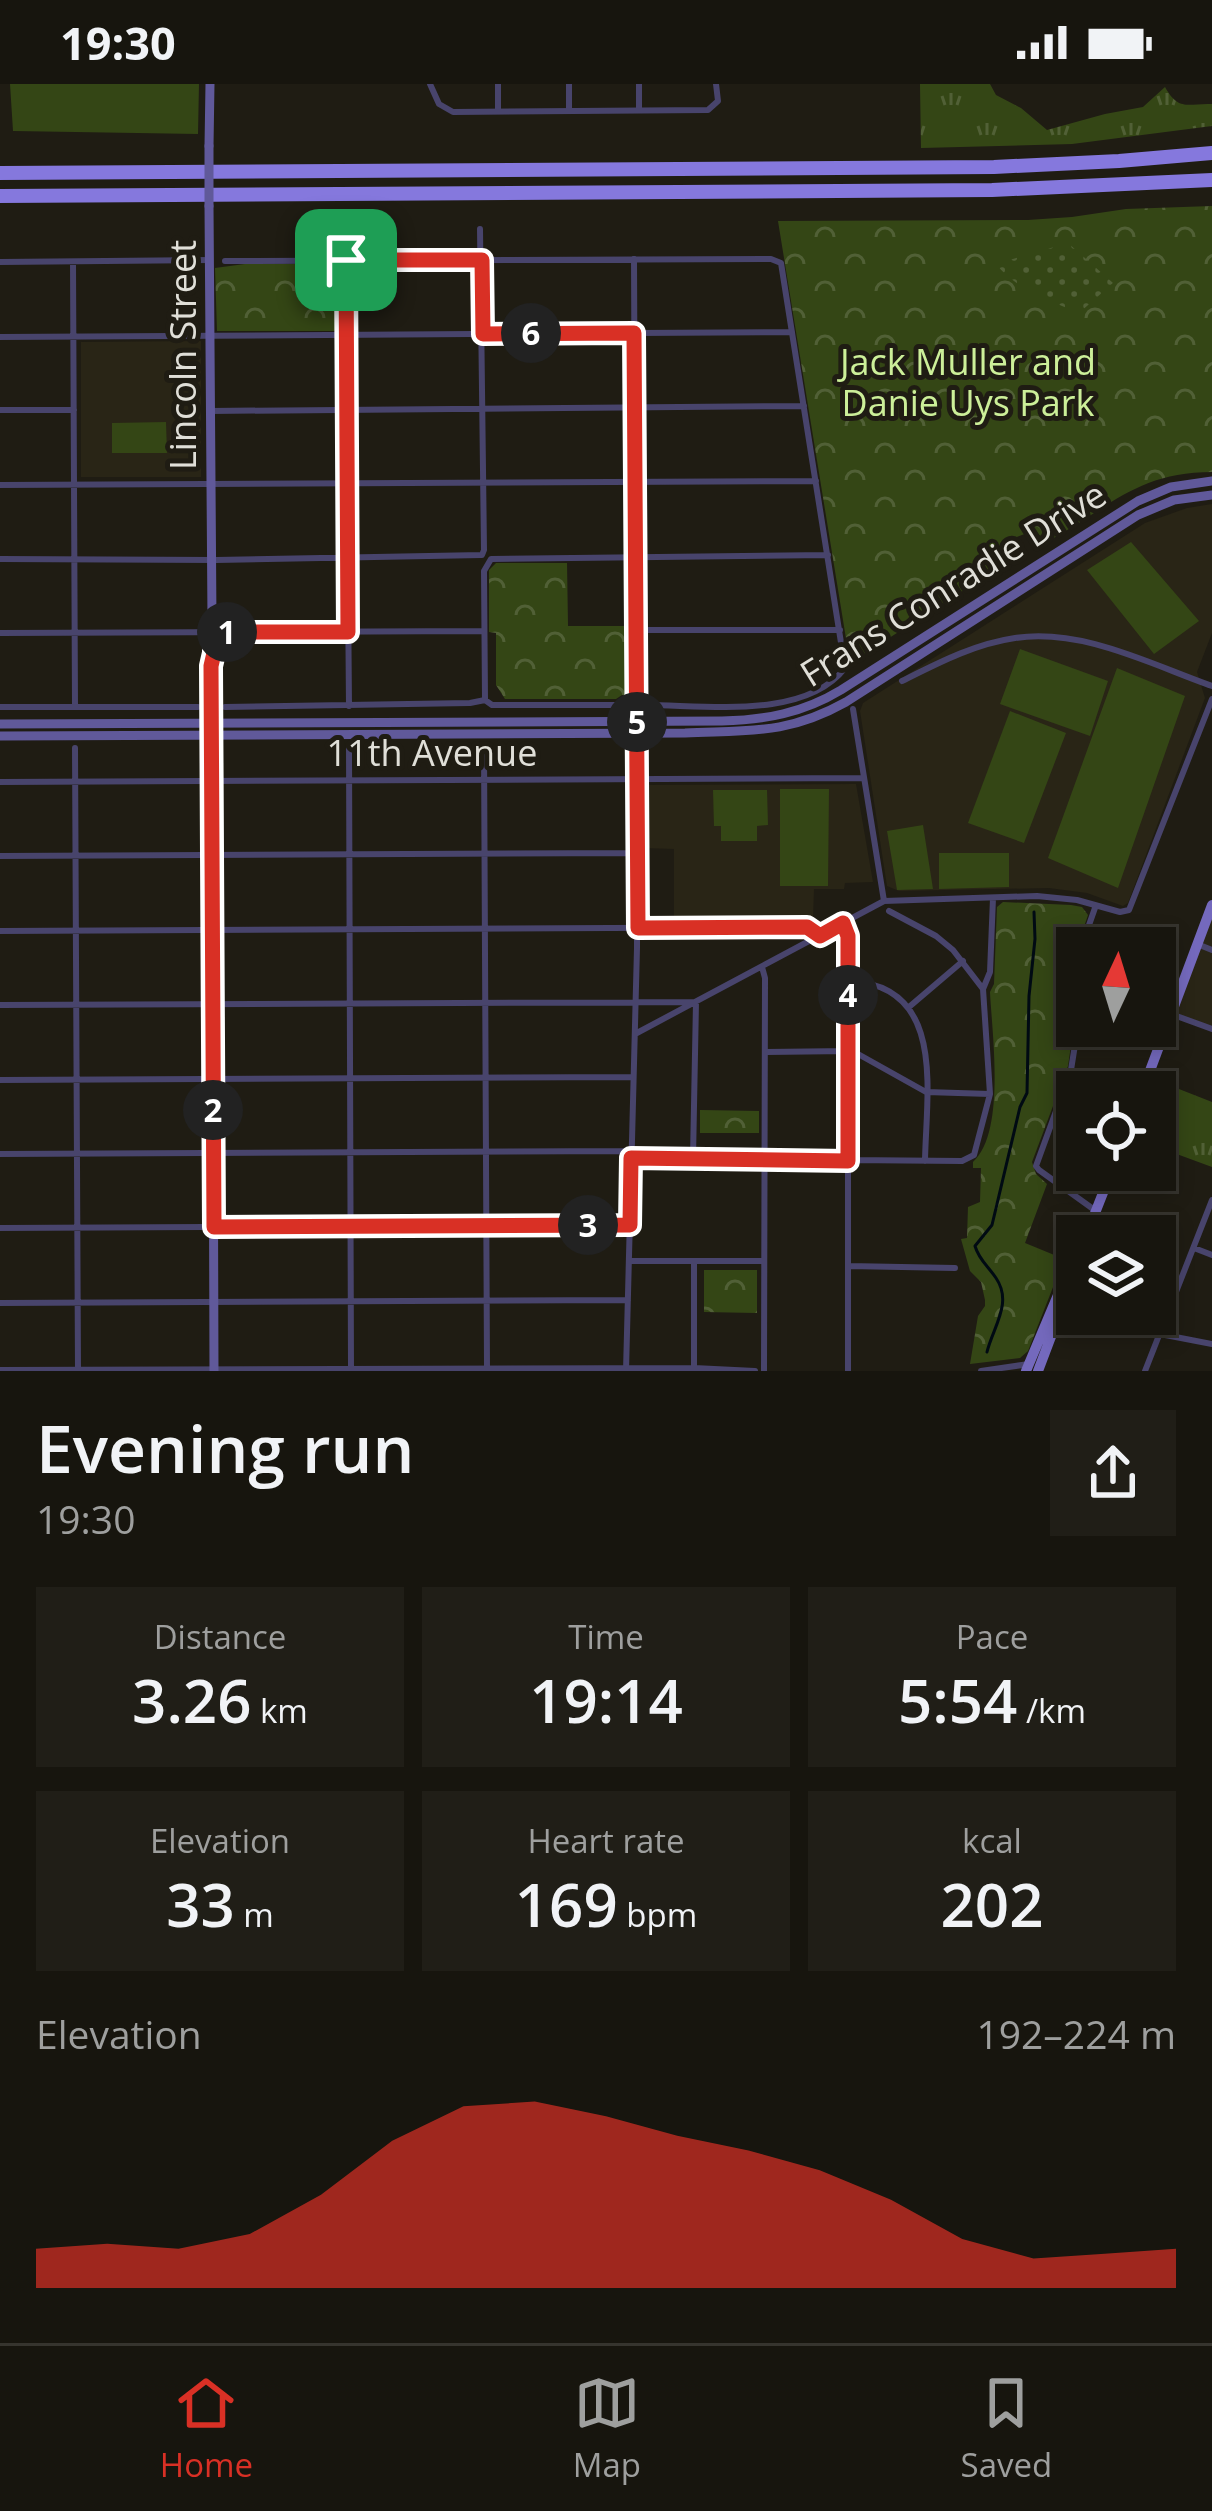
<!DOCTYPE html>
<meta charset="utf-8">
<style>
body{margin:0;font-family:"Open Sans",sans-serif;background:#201e17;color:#f1f3f6;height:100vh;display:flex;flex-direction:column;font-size:45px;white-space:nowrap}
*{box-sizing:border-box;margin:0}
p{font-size:39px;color:#9e9f9e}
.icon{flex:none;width:66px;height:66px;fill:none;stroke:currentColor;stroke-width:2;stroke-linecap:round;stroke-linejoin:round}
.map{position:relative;height:1287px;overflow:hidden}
.drawer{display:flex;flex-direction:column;background:#17150e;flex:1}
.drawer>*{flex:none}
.needle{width:78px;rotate:4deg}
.tools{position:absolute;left:1056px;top:843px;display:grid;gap:24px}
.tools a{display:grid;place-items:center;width:120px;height:120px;border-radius:0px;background:#17150e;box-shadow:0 6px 18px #0003,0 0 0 3px #36342e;font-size:60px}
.pin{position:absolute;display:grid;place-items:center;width:102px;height:102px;color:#fff;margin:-51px;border-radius:24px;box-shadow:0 6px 18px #0006}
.km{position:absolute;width:60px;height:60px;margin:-30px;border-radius:50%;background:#222;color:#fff;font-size:33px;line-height:60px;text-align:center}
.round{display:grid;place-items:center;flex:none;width:126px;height:126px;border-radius:0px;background:#201e17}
.summary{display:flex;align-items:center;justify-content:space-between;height:204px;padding:0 36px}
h1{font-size:66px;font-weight:600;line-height:90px}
.stats{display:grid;grid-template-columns:repeat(3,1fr);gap:18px;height:204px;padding:12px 36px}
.stats div{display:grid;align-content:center;border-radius:0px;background:#201e17;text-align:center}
.stats b{font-size:60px;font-weight:600}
.stats small{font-size:33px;font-weight:400}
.stats p{font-size:33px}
.chart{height:336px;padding:24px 36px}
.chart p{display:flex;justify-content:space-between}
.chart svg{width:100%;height:216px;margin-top:12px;fill:#d93025;opacity:.7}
.status{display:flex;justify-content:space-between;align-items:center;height:84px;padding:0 60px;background:#17150e;direction:ltr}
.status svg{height:33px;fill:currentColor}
.tabs{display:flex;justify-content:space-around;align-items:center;height:168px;border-top:3px solid #36342e;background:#17150e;font-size:33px;color:#9e9f9e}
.tabs a{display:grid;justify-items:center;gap:6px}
.tabs .selected{color:#d93025}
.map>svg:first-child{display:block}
.built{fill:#292516}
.grass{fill:url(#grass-tufts)}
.park{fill:url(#park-crowns)}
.garden{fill:url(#garden-dots)}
.pitch{fill:#344615}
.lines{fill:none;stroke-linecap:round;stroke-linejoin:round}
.stream{stroke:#000a13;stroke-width:3}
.street{stroke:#48446c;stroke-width:6}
.secondary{stroke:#60599a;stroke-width:9}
.primary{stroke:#7469bd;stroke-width:10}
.highway{stroke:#8578dd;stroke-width:14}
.secondary-bridge{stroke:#60599a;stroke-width:9}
.route-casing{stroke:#fff;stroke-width:24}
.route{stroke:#d93025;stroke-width:15}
.labels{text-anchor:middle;stroke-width:10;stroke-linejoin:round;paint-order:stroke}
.street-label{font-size:36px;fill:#e0dfd8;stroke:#1f1c13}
.park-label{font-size:36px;fill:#ccef99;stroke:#1f1c13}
</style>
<div class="status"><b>19:30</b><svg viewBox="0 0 49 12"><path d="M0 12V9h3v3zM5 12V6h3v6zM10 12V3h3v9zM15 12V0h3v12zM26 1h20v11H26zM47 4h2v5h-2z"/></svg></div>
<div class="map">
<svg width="1212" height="1287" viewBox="0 0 1212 1287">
<defs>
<pattern id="grass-tufts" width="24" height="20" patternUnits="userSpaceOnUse" patternTransform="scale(3)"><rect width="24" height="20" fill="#344615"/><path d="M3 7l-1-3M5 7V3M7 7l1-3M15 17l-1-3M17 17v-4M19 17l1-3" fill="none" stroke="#516036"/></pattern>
<pattern id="park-crowns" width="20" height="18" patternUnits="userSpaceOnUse" patternTransform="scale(3)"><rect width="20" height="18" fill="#344615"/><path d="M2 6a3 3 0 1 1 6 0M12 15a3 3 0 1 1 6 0" fill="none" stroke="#516036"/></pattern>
<pattern id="garden-dots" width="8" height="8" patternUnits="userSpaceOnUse" patternTransform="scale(3)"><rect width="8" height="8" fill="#344615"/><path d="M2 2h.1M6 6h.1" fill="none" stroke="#516036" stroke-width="1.8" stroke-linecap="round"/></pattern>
</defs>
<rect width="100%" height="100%" fill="#1f1c13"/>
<!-- built -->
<path class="built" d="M201 257V393H81V258Z
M1212 420V549L1197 588 1205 614 1128 819 1123 822 1087 809 1049 804 899 807 887 802 860 627 863 619 1145 439 1187 424Z
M856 700 873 798 845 799 844 805H814L813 836 674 837V765L644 764 647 756 645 701Z
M1212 824V944L1172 929Z"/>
<!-- grass -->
<path class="grass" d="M920 0H990L996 11 1021 24 1047 46 1105 30 1143 23 1165 3C1179 28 1188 19 1212 20V42L1072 60 921 64Z
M1156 996 1212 1018V1083L1155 1062V1008H1152Z"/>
<!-- park -->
<path class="park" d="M1212 122V388C1138 388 1110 423 1050 456L1041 453 1035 446 1014 454 1011 476 850 579 778 137 1028 136 1072 133 1126 125Z
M245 180H340L342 184 341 243 334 247H217L215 184Z
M496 479H567L568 542H630L631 613 622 611 616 615H505L496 601V549L489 548V486Z
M1003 818 1071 821 1082 823 1088 831 1070 883 1073 947 1068 982 1032 1078 1036 1090 1047 1100 1025 1159 1064 1175 1028 1267 1020 1274 970 1280 978 1232 985 1222V1216L981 1198 970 1187 961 1155 967 1154 968 1123 980 1118 981 1084H973V1078C1006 1048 992 950 990 908L994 900 997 823Z
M700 1026 759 1027V1049H700Z
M704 1186H757V1229L704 1228Z"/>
<!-- garden -->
<path class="garden" d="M1068 159 1113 199 1079 229C1049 216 1017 206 996 180Z"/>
<!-- pitch -->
<path class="pitch" d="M10 0H199L198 50 13 47Z
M166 338 167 369H112V339Z
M1131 458 1199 537 1154 570 1087 486Z
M1020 565 1108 597 1090 652 1000 620Z
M1117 584 1185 612 1118 804 1048 774Z
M1010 627 1066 649 1024 759 968 739Z
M780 705H829L828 802H780Z
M713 706H767L768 741 757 742V757H721V742H714Z
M923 741 933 805 897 806 887 747Z
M939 769H1009V803L939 805Z"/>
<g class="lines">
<!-- stream -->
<path class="stream" d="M987 1268C993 1243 1013 1219 996 1194 988 1182 979 1176 975 1162L992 1141 1020 1023 1027 1009 1029 912 1035 855 1034 828"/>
<!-- street -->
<path class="street" d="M430 0 439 20 453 28 708 26 718 17 716 0
M569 0V26
M498 26V0
M639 26V0
M345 142 349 622
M634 175 636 636
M225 177 771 175 781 179 845 584C805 636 706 621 646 621
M0 178 210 176
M73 178 75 623
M0 253 792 248
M0 326H74
M210 327 804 322
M0 401 816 397
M0 475 216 476 482 471 484 466 480 145
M636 546H840
M0 549 484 547
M902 597C938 579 974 560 1015 554 1082 544 1150 580 1212 602
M485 616 484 487 491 475 828 471
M0 623H198
M225 623 470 619 485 616 492 621H625
M853 625 884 817
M349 662 351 1283
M484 662 487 1283
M75 664 78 1287
M0 698 864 694
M0 772 637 769
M843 839 847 852 848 897V1287
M0 847 807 843 819 852
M1197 860 1212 866
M1081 864 1096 821
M1077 875 1073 892 1077 937
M762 883 765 894 764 1287
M850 897C947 902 926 1009 925 1077
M983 905 990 888 993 814
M0 921 696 918 693 1074
M909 923 963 877
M1171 930 1212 945
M1078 942 1071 986 1036 1082 1039 1086 1096 1127
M635 950 884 817 1037 812 1077 816 1120 828 1129 826 1212 615
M766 968 848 967 858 970 926 1008 990 1010
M0 996 632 993
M0 1070 632 1067
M631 1074 962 1077 974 1071 990 1010 983 905 953 866 936 852 889 827
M0 1144 630 1141
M1194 1164 1212 1171
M629 1177H763
M694 1177V1284
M848 1182 955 1184
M0 1219 628 1216
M1160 1250 1212 1260
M0 1286 694 1284 755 1287
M626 1287 637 864V649
M981 1287 1029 1280
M1145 1287 1212 1116"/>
<!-- secondary -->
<path class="secondary" d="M209 62 210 0
M209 122 212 537 209 575 212 639 214 1287
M0 640 722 637C765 636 803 629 841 606L1138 417 1171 403 1212 397
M0 652 685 649C749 646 787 651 846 618L1138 431 1174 416 1212 411"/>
<!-- primary -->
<path class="primary" d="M1142 1008 1212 821
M1086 1152 1112 1086
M1026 1287 1058 1211 1067 1198 1077 1175
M1038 1287 1066 1213 1067 1201"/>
<!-- highway -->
<path class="highway" d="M0 89 994 83 1119 77 1212 69
M0 112 992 106 1212 96"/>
<!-- secondary-bridge -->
<path class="secondary-bridge" d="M209 62V122"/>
</g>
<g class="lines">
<!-- route casing -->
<g class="route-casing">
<path id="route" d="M346 176H482L483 250 634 249 638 844 807 843 820 852 843 839 848 852V1077L631 1074 630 1141 214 1143 211 582 214 569V548H348Z"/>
</g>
<!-- route -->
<use href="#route" class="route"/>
</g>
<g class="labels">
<!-- street labels -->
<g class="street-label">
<text transform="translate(183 271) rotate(-90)" y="13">Lincoln Street</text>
<text transform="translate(953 500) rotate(-32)" y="13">Frans Conradie Drive</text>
<text x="432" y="682">11th Avenue</text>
</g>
<!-- park labels -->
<g class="park-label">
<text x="968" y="291">Jack Muller and<tspan x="968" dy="41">Danie Uys Park</tspan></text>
</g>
</g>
</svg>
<div class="tools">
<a><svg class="needle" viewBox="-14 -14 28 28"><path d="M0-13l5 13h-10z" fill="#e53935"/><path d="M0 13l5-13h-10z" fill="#9e9f9e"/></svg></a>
<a><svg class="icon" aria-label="locate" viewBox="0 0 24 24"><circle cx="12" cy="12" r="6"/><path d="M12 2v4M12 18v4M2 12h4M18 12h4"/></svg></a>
<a><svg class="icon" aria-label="layers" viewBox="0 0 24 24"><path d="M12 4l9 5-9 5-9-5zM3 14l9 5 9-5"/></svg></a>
</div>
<div class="pin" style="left:346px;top:176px;background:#1e9e55"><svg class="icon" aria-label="arrive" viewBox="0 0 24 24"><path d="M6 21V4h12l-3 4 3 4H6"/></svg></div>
<b class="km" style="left:227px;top:548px">1</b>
<b class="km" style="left:213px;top:1026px">2</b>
<b class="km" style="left:588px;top:1141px">3</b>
<b class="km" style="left:848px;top:911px">4</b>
<b class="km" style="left:637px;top:638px">5</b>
<b class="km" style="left:531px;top:249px">6</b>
</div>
<section class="drawer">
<div class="summary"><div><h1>Evening run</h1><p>19:30</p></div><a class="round"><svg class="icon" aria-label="share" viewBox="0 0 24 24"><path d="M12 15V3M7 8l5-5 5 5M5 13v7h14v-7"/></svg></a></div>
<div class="stats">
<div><p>Distance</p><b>3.26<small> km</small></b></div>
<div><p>Time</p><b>19:14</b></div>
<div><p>Pace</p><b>5:54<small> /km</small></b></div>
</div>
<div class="stats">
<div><p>Elevation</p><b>33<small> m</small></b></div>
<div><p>Heart rate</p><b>169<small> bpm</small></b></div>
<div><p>kcal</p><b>202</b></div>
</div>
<div class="chart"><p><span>Elevation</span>192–224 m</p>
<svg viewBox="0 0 160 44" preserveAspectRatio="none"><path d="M0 44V36L10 35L20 36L30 33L40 25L50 14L60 7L70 6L80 9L90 13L100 16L110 20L120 26L130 34L140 38L150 37L160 36V44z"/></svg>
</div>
</section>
<nav class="tabs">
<a class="selected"><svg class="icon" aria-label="home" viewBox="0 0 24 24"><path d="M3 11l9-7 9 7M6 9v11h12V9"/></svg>Home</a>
<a><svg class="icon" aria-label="map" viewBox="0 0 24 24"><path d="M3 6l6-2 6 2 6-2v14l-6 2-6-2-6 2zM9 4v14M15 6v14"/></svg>Map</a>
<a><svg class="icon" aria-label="saved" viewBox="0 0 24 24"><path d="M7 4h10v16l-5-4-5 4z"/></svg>Saved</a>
</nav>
